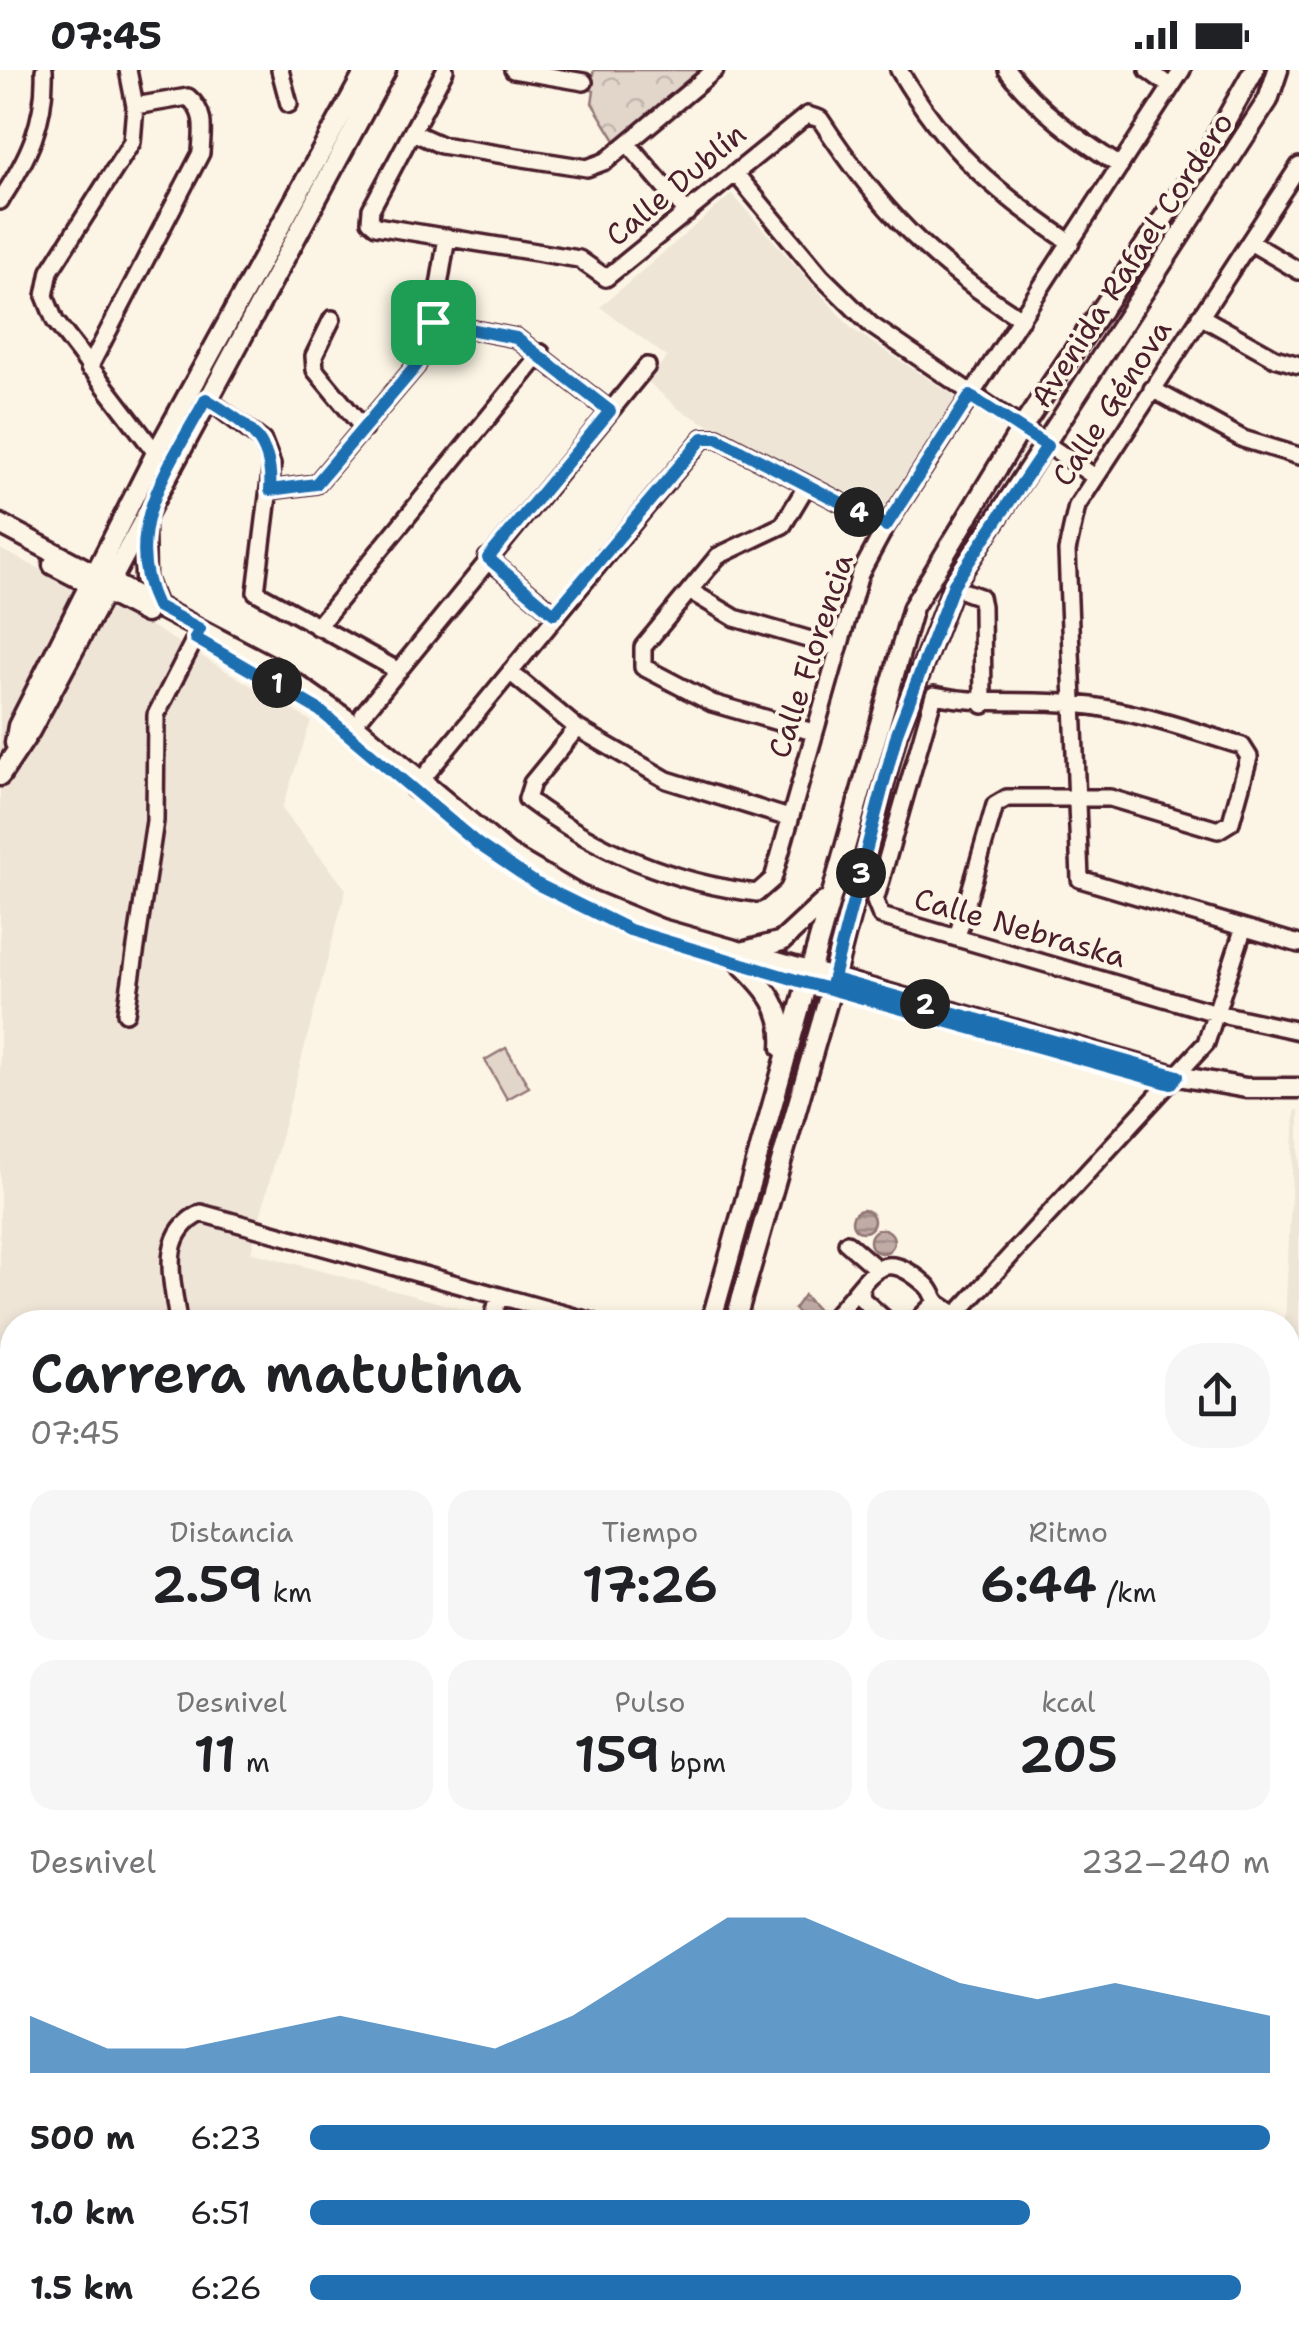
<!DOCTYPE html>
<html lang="es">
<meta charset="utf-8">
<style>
body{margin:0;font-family:"Shantell Sans",sans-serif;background:#f6f6f6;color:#202124;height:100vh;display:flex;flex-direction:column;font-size:38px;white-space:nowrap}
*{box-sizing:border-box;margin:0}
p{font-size:32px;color:#757577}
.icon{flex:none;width:55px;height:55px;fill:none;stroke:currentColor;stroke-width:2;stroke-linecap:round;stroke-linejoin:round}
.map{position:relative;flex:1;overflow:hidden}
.panel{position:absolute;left:0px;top:1240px;width:1300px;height:1035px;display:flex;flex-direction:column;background:#fff;border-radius:40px 40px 0 0;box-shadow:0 5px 15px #0003}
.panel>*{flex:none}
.pin{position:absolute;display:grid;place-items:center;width:85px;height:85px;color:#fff;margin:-42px;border-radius:20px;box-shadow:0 5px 15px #0006}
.km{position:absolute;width:50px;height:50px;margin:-25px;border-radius:50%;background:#222;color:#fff;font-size:28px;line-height:50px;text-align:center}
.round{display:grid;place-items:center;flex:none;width:105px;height:105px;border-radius:40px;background:#f6f6f6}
.headline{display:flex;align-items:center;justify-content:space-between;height:170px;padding:0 30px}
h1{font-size:55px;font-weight:600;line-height:75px}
.figures{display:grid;grid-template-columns:repeat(3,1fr);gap:15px;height:170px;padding:10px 30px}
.figures div{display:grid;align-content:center;border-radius:25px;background:#f6f6f6;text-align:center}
.figures b{font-size:50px;font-weight:600}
.figures small{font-size:28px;font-weight:400}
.figures p{font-size:28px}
.chart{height:280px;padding:20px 30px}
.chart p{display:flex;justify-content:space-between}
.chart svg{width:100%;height:180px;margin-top:10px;fill:#1f6fb2;opacity:.7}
ul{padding:0 30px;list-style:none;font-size:32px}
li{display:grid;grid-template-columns:160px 120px 1fr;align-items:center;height:75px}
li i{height:25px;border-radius:12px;background:#1f6fb2}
.status{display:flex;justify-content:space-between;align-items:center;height:70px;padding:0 50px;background:#fff;direction:ltr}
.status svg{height:28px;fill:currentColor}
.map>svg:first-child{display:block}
.built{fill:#eee5d7}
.cemetery{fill:url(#cemetery-stones);stroke:#967a7a;stroke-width:2.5}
.park{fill:url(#park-crowns);stroke:#967a7a;stroke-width:2.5}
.pitch{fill:#e2d5ca;stroke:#967a7a;stroke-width:2.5}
.water{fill:url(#water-rules);stroke:#917474;stroke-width:2.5}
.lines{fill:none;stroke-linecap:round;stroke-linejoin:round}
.river{stroke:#c0aca5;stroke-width:18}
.minor-casing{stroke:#4a1f2b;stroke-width:22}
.major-casing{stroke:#4a1f2b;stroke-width:25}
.highway-casing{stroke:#4a1f2b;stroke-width:30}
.minor{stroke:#fcf5e5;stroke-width:15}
.major{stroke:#fcf5e5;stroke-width:18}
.highway{stroke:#fcf5e5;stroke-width:22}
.route-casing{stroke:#fff;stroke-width:20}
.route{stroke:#1f6fb2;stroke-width:12}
.labels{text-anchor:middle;stroke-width:8;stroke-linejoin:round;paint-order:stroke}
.street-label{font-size:30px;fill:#4a1f2b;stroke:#fcf5e5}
</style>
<div class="status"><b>07:45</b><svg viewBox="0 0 49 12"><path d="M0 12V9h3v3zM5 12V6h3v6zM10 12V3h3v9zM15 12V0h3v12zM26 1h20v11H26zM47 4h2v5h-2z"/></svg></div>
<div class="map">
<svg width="1299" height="2275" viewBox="0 0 1299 2275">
<defs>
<pattern id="cemetery-stones" width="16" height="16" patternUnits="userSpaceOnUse" patternTransform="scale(2.5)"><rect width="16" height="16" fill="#e2d5ca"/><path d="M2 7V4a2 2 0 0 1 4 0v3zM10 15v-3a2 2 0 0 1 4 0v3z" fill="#c3b6ae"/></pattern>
<pattern id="park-crowns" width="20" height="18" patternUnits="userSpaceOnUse" patternTransform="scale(2.5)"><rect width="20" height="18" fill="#e2d5ca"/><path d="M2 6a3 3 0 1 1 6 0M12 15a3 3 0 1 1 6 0" fill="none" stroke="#c3b6ae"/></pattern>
<pattern id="water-rules" width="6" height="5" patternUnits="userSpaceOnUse" patternTransform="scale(2.5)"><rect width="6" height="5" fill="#c0aca5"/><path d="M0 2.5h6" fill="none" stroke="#9e8b87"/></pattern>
</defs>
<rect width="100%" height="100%" fill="#fcf5e5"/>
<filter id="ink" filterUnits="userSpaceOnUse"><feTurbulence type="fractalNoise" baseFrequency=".01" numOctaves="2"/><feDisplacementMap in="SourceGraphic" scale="20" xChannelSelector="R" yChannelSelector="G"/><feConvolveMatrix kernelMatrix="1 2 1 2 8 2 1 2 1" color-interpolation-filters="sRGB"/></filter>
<g filter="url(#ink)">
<!-- built -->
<path class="built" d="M732 124 852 259 959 329 883 447 680 340 647 311 667 287 600 237Z
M0 479 134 546 311 651 282 739 346 819 251 1182 481 1244 478 1252H12V1390L0 1366Z
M1295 1040H1299V1834L1288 1838 1285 1252Z"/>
<!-- cemetery -->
<path class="cemetery" d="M0 1366C19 1401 19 1449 2 1486L12 1498V1704L0 1695Z"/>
<!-- park -->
<path class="park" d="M594 0H703L616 72 592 33 594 21 589 19Z"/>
<!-- pitch -->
<path class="pitch" d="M506 978 529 1017 507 1029 485 990Z"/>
<!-- water -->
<path class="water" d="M852 1151a11 11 0 1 1 22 0a11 11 0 1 1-22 0Z
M870 1171a12 12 0 1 1 24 0a12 12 0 1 1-24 0Z
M804 1225 826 1249 823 1252H807L794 1239Z"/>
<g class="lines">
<!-- river -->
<path class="river" d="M0 1745 12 1753
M1288 1999 1299 1994
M1288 2107 1299 2116"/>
<!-- minor casing -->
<g class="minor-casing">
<path id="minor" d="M128 0 135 36 132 72 50 201 45 226 55 251 156 383
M280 0 289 34
M445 0 371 139 370 151 376 156 579 189 606 208 807 45 820 49C880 140 929 190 1021 249
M513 0 584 12
M899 0C945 79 995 122 1071 173
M1007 0C1038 41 1077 68 1120 96
M1148 0 1171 17
M412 62 441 75 587 98 606 91 715 0
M628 74 687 143
M1299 96 1077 436 1067 481 1080 809 1299 874
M735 103 821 206 871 255 1095 407
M0 131C28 89 46 52 44 0
M1250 172 1299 201
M1200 246 1275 288 1299 295
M332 249 314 286 315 300 364 359
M433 252 516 268 610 341
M89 298 201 83C202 61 207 43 188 27L135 36
M1152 319 1243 369 1299 386
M207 329 263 371 272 394 256 522 397 600
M807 415 783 455 718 486 643 577V597L712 633 813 662
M270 420 316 414 416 296 433 252 447 167
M487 488 555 544
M690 521 735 548 838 578
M966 522 980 527 982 536 983 635
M317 557 541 283
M510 602 577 658 667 710 789 748
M363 644 647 296
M577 658 532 713 527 729C595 780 673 813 757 823L773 809 860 504 886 456 1182 0
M414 719 703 368H717L886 456
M957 867 995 735 1007 728H1110L1218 760 1231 752 1249 687 1242 676C1187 659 1133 640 1075 634 1024 629 987 636 934 625L875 831 881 846 1216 943 1299 961
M126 943 155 751 156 645 200 559
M847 1173 877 1199
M861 1219 862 1229 888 1252
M957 1244 1206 973 1243 860
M835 1245C871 1209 878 1172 926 1215 933 1221 933 1229 939 1234 948 1241 958 1245 966 1252
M178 1252C173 1211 157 1164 201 1143L593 1252
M492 1252 499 1226
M916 1252 936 1232"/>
</g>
<!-- major casing -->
<g class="major-casing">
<path id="major" d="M0 454 272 597 352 653 508 784 578 825 661 859 1178 1006 1246 1018H1299
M144 454 145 508 156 536
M53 495 146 543
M15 673 18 656 156 383 366 0
M0 706 30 661 386 0
M742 882 782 871 824 832
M740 893C767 919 785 939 782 978
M711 1252 913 537 1021 359 1206 85 1254 0
M735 1252 834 909 897 663 954 514 1268 30 1278 0"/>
</g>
<!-- highway casing -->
<g class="highway-casing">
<path id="highway" d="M1288 1867 1299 1862
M1288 1889 1299 1885
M146 2275 181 2262
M209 2275 244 2262"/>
</g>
<!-- minor -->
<use href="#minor" class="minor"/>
<!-- major -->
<use href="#major" class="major"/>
<!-- highway -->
<use href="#highway" class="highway"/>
</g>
</g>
<g class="lines" filter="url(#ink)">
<!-- route casing -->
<g class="route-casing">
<path id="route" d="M433 252 416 296 316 414 270 420C274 369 247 355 206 329 170 396 120 459 157 536L200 559 195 568 319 640 478 774 537 814 630 860 806 913 830 919 834 909 1178 1006 1171 1014 830 919 897 663 954 514 1047 376 970 326 886 456 717 368H703L554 544 488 488 610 341 516 268 433 252"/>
</g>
<!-- route -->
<use href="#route" class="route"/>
</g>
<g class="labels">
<!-- street labels -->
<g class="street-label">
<text transform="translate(676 115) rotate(-40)" y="10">Calle Dublín</text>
<text transform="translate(1132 190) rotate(-57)" y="10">Avenida Rafael Cordero</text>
<text transform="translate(1112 333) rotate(-57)" y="10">Calle Génova</text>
<text transform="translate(811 586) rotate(-72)" y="10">Calle Florencia</text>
<text transform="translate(1020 858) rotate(16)" y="10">Calle Nebraska</text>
</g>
</g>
</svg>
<div class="pin" style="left:433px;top:252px;background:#1e9e55"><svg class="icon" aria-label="arrive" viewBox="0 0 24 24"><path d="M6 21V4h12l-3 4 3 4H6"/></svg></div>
<b class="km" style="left:277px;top:613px">1</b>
<b class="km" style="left:925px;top:934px">2</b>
<b class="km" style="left:861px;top:803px">3</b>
<b class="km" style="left:859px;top:442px">4</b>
<section class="panel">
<div class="headline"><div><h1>Carrera matutina</h1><p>07:45</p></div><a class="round"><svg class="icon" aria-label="share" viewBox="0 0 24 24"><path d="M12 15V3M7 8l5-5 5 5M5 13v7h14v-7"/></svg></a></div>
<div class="figures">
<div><p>Distancia</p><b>2.59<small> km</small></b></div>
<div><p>Tiempo</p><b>17:26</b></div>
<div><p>Ritmo</p><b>6:44<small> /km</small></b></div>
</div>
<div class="figures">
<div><p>Desnivel</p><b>11<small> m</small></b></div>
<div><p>Pulso</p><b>159<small> bpm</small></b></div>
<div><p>kcal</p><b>205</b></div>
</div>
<div class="chart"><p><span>Desnivel</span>232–240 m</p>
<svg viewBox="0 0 160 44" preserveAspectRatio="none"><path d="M0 44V30L10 38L20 38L30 34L40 30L50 34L60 38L70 30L80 18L90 6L100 6L110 14L120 22L130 26L140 22L150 26L160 30V44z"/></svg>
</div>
<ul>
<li><b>500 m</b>6:23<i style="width:100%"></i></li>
<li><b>1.0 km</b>6:51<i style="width:75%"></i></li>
<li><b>1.5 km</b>6:26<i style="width:97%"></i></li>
</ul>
</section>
</div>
